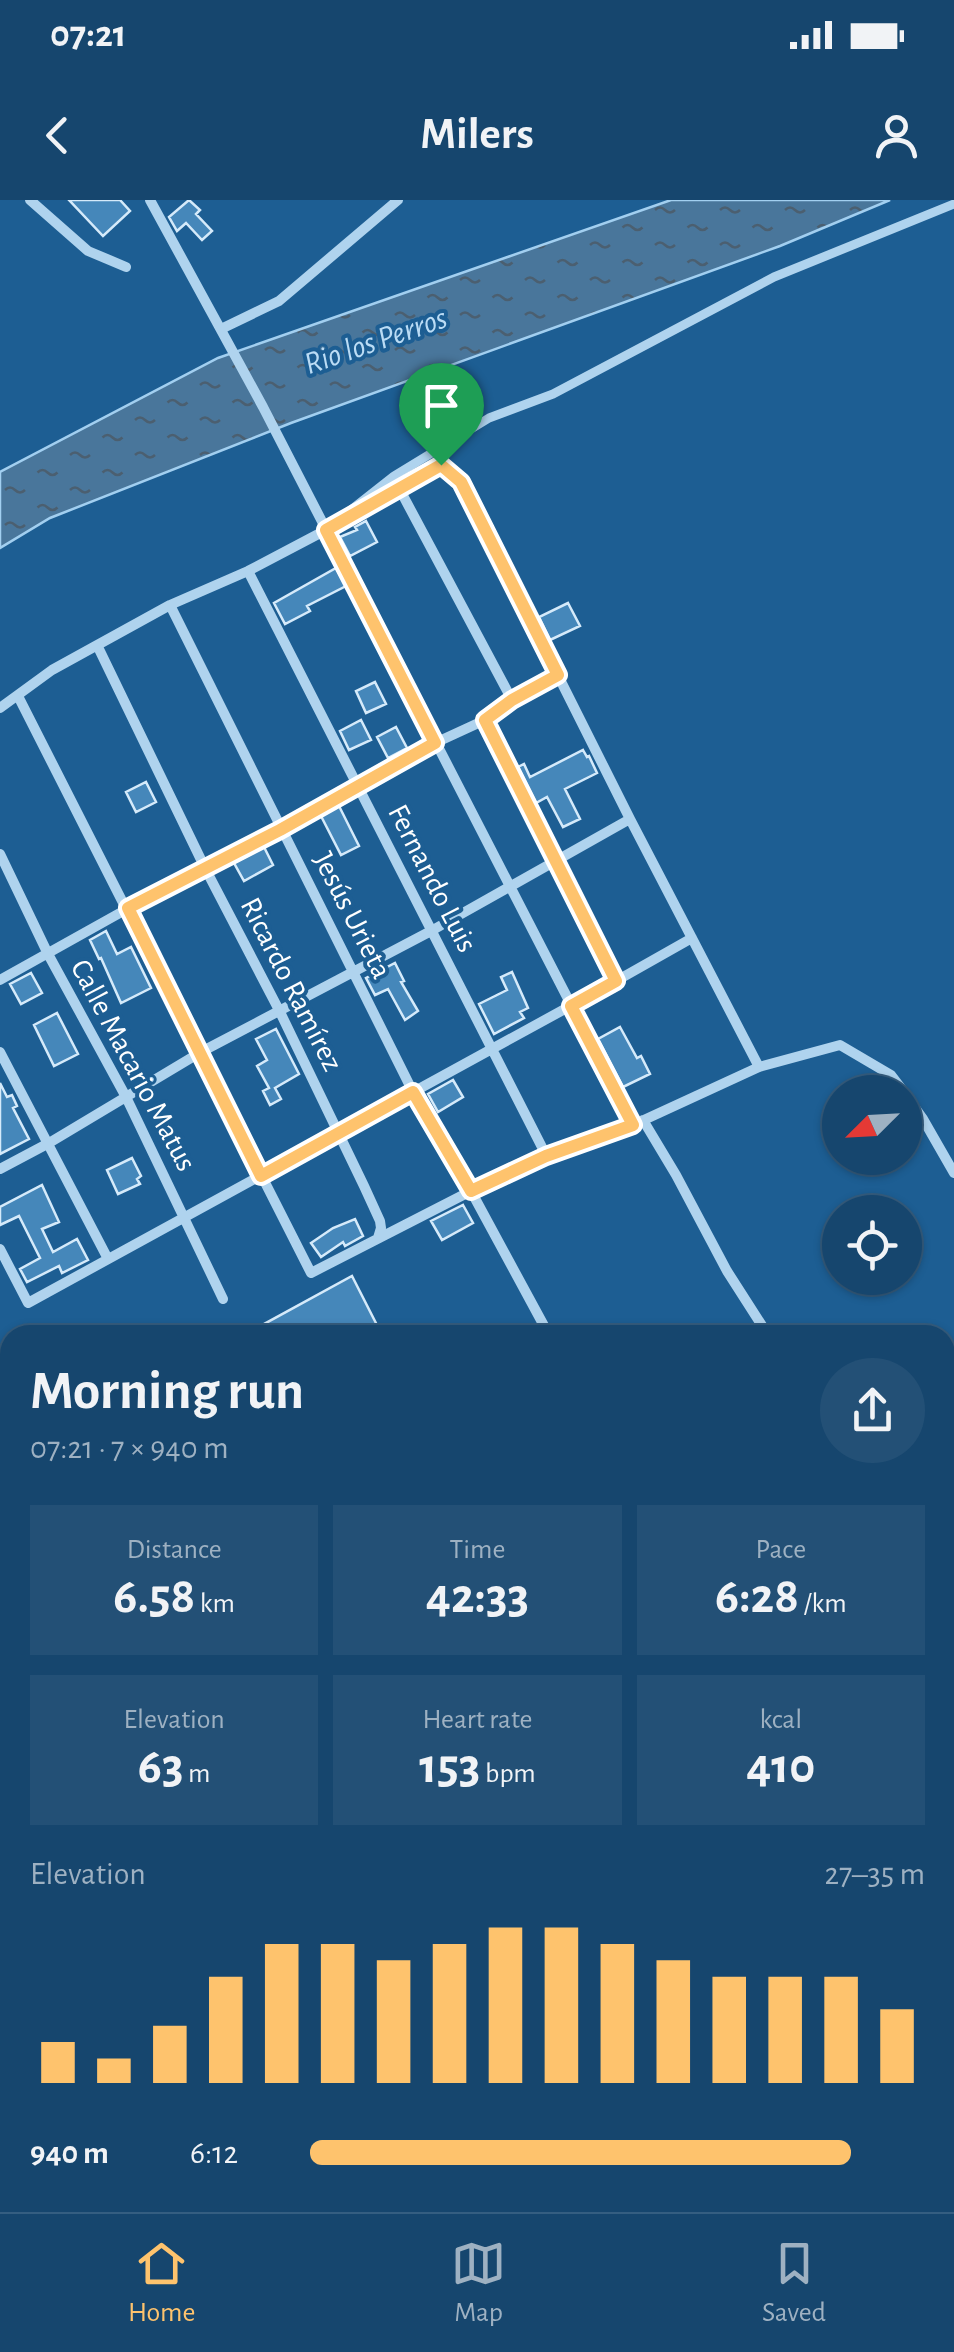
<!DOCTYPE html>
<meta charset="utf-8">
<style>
body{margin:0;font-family:"Alegreya Sans",sans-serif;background:#235076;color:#f1f3f6;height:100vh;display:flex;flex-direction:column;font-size:38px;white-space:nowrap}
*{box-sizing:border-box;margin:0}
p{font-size:32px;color:#9eb1c2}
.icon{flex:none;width:55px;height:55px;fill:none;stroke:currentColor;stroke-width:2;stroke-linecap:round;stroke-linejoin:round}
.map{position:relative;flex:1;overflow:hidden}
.drawer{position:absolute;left:0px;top:1125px;width:955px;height:888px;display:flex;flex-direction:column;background:#16466e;border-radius:30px 30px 0 0;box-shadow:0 2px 8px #0004,0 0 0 2px #355e81}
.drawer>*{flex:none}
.needle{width:65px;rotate:246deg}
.controls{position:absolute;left:822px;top:875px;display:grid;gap:20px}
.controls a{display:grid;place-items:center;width:100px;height:100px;border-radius:50%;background:#16466e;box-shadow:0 2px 8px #0004,0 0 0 2px #355e81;font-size:50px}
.pin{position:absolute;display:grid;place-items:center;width:85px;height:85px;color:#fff;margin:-102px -42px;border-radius:50% 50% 50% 0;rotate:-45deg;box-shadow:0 0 10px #0007}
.pin .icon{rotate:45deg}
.round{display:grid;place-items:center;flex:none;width:105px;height:105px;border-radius:52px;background:#235076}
.overview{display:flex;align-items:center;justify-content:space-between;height:170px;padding:0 30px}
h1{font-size:55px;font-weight:600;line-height:75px}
.metrics{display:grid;grid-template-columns:repeat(3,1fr);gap:15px;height:170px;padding:10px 30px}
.metrics div{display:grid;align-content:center;border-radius:0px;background:#235076;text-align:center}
.metrics b{font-size:50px;font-weight:600}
.metrics small{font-size:28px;font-weight:400}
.metrics p{font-size:28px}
.chart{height:280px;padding:20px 30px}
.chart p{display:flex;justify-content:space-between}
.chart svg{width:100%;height:180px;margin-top:10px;stroke:#fec36d;stroke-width:6}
ul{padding:0 30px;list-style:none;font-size:32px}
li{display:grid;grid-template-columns:160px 120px 1fr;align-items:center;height:75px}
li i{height:25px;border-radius:12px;background:#fec36d}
.status{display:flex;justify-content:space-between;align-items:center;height:70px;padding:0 50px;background:#16466e;direction:ltr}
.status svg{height:28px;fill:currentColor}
header{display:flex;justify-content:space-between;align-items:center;height:130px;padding:0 30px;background:#16466e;font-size:45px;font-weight:600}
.dock{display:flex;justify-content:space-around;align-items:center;height:140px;border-top:2px solid #355e81;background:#16466e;font-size:28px;color:#9eb1c2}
.dock a{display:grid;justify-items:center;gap:5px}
.dock .selected{color:#fec36d}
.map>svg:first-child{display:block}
.water{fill:url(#water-ripples);stroke:#a2cff0;stroke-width:2.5}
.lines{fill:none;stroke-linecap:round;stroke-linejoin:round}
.canal{stroke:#49769b;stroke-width:18}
.building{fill:#4587ba;stroke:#d5eafa;stroke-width:2.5}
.pedestrian{stroke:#afd3ee;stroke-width:9}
.minor{stroke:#afd3ee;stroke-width:10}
.tertiary{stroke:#afd3ee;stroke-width:18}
.route-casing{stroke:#fff;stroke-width:20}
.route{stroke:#fec36d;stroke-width:12}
.labels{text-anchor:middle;stroke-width:8;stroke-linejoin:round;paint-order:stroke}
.street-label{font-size:30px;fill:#fff;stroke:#1d5e93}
.water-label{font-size:32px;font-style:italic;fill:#bbdcf5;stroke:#1d5e93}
</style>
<div class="status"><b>07:21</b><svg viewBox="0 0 49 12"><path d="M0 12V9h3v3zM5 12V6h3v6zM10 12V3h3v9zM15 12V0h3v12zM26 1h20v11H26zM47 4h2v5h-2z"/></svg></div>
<header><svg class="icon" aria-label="back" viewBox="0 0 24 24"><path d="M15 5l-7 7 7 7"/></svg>Milers<svg class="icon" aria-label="person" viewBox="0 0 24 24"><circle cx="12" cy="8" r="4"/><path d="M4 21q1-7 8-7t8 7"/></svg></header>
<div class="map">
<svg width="954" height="2012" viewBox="0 0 954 2012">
<defs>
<pattern id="water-ripples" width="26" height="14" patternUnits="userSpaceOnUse" patternTransform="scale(2.5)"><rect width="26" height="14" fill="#49769b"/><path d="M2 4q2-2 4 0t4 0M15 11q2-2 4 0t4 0" fill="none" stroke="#4b5f70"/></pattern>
</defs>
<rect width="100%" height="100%" fill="#1d5e93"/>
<!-- water -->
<path class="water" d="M671 0H890L780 46 291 223 50 318 0 348V272L218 158Z"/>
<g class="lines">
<!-- canal -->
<path class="canal" d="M945 1965 954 1955
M905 2012 913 2002"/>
</g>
<!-- building -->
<path class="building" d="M69 0H120L130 11 103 36Z
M189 0 200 10 196 14 212 31 202 40 186 23 177 31 169 17Z
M366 321 377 342 350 356 340 337 357 330 355 327Z
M336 368 346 386 307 406 310 411 285 424 274 403Z
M568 403 580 426 550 440 539 417Z
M375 482 386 504 366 513 356 491Z
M361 520 371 540 349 550 340 531Z
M396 527 407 548 388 558 377 537Z
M583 550 587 557 589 556 597 573 565 589 580 619 563 627 547 597 536 603 518 567 524 564 530 577Z
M146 582 156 602 136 612 126 592Z
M339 606 359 646 341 655 321 616Z
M264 647 273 665 244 681 234 663Z
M106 731 117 754 131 747 151 788 121 803 101 758 99 759 90 740Z
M395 763 404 781 401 782 418 811 405 820 388 789 375 795 366 778Z
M512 772 528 808 520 812 524 818 494 834 479 804 507 790 501 777Z
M31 773 42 793 21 804 10 784Z
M57 813 78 854 54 866 34 825Z
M620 827 637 858 641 856 650 874 623 887 598 839Z
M276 829 299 874 275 888 281 899 270 905 263 891 269 888 257 866 267 860 256 839Z
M453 880 463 897 438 912 428 894Z
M0 883 7 897 12 895 17 906 13 908 29 939 0 954Z
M132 958 141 976 137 979 140 984 118 994 107 970Z
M42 985 59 1022 42 1029 53 1052 77 1039 88 1060 62 1073 59 1066 27 1082 20 1069 40 1058 19 1016 0 1025V1007Z
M463 1005 473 1023 442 1040 431 1021Z
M355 1019 363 1036 345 1046 343 1042 321 1057 311 1043 333 1028Z
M352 1076 382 1135H244Z"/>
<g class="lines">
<!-- pedestrian -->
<path class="pedestrian" d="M342 317 394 276 489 218 553 194 774 77 954 4
M0 1463 10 1473
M207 2002 209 2012"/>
<!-- minor -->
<path class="minor" d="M30 0 88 51 126 67
M150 0 263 207 633 925
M221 129 279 101 398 0
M399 288 512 500
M248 371 546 955
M170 405 413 892 471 991 549 1135
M97 445 205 668 280 812 364 986 380 1021 381 1028 378 1038
M18 496 311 1073 471 991 546 955 633 925 759 867 840 845 891 875 904 892
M0 508 52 470 170 405 248 371 326 330 441 265 461 282 630 619 759 867
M485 520 616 781 692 738
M0 654 48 754 126 897 223 1099
M0 780 127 709 280 629 435 543 485 520 512 500 558 475
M0 852 108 1059
M905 894 923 919 954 973
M643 920 676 975 727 1071 768 1135
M0 969 49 943 201 852 431 731 630 619
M0 1049 28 1103 616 781
M945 1237 954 1234
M945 1575 954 1601"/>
<!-- tertiary -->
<path class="tertiary" d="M945 1926 954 1916
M871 2012 879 2002
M945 2012 954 2002"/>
</g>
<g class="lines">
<!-- route casing -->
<g class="route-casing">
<path id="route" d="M441 265 461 282 558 475 512 500 485 520 616 781 571 806 633 925 546 956 471 991 413 892 261 976 128 708 280 630 435 543 326 330Z"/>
</g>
<!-- route -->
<use href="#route" class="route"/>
</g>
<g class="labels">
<!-- street labels -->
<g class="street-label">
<text transform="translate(433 678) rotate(63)" y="10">Fernando Luis</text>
<text transform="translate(353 715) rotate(63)" y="10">Jesús Urieta</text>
<text transform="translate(292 784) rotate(63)" y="10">Ricardo Ramírez</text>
<text transform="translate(134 865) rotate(62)" y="10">Calle Macario Matus</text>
</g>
<!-- water labels -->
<g class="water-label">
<text transform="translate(375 140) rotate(-19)" y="11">Rio los Perros</text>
</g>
</g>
</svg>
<div class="controls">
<a><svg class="needle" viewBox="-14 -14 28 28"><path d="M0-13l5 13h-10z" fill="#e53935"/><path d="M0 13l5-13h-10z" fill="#9eb1c2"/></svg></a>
<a><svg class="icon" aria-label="locate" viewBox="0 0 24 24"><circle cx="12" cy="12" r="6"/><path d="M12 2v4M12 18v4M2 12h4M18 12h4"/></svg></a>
</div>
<div class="pin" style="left:441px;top:265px;background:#1e9e55"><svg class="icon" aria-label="arrive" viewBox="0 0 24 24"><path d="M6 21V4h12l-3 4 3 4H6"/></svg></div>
<section class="drawer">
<div class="overview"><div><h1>Morning run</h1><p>07:21 · 7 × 940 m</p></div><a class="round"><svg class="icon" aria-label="share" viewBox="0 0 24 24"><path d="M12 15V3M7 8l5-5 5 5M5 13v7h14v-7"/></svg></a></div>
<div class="metrics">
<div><p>Distance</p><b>6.58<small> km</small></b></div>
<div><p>Time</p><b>42:33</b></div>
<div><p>Pace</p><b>6:28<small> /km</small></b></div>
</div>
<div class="metrics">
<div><p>Elevation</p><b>63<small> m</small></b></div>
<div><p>Heart rate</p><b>153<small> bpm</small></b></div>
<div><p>kcal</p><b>410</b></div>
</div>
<div class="chart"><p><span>Elevation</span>27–35 m</p>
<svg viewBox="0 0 160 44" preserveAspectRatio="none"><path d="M5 44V34M15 44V38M25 44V30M35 44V18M45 44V10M55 44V10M65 44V14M75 44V10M85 44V6M95 44V6M105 44V10M115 44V14M125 44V18M135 44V18M145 44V18M155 44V26"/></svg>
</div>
<ul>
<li><b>940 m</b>6:12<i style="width:88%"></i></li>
</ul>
</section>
</div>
<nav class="dock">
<a class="selected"><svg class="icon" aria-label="home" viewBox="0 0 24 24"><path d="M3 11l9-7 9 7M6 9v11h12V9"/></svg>Home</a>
<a><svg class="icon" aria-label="map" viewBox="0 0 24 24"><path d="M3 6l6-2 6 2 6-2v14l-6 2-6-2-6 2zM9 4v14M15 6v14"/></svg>Map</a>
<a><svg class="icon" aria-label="saved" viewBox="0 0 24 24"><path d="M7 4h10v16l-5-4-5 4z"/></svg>Saved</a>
</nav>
